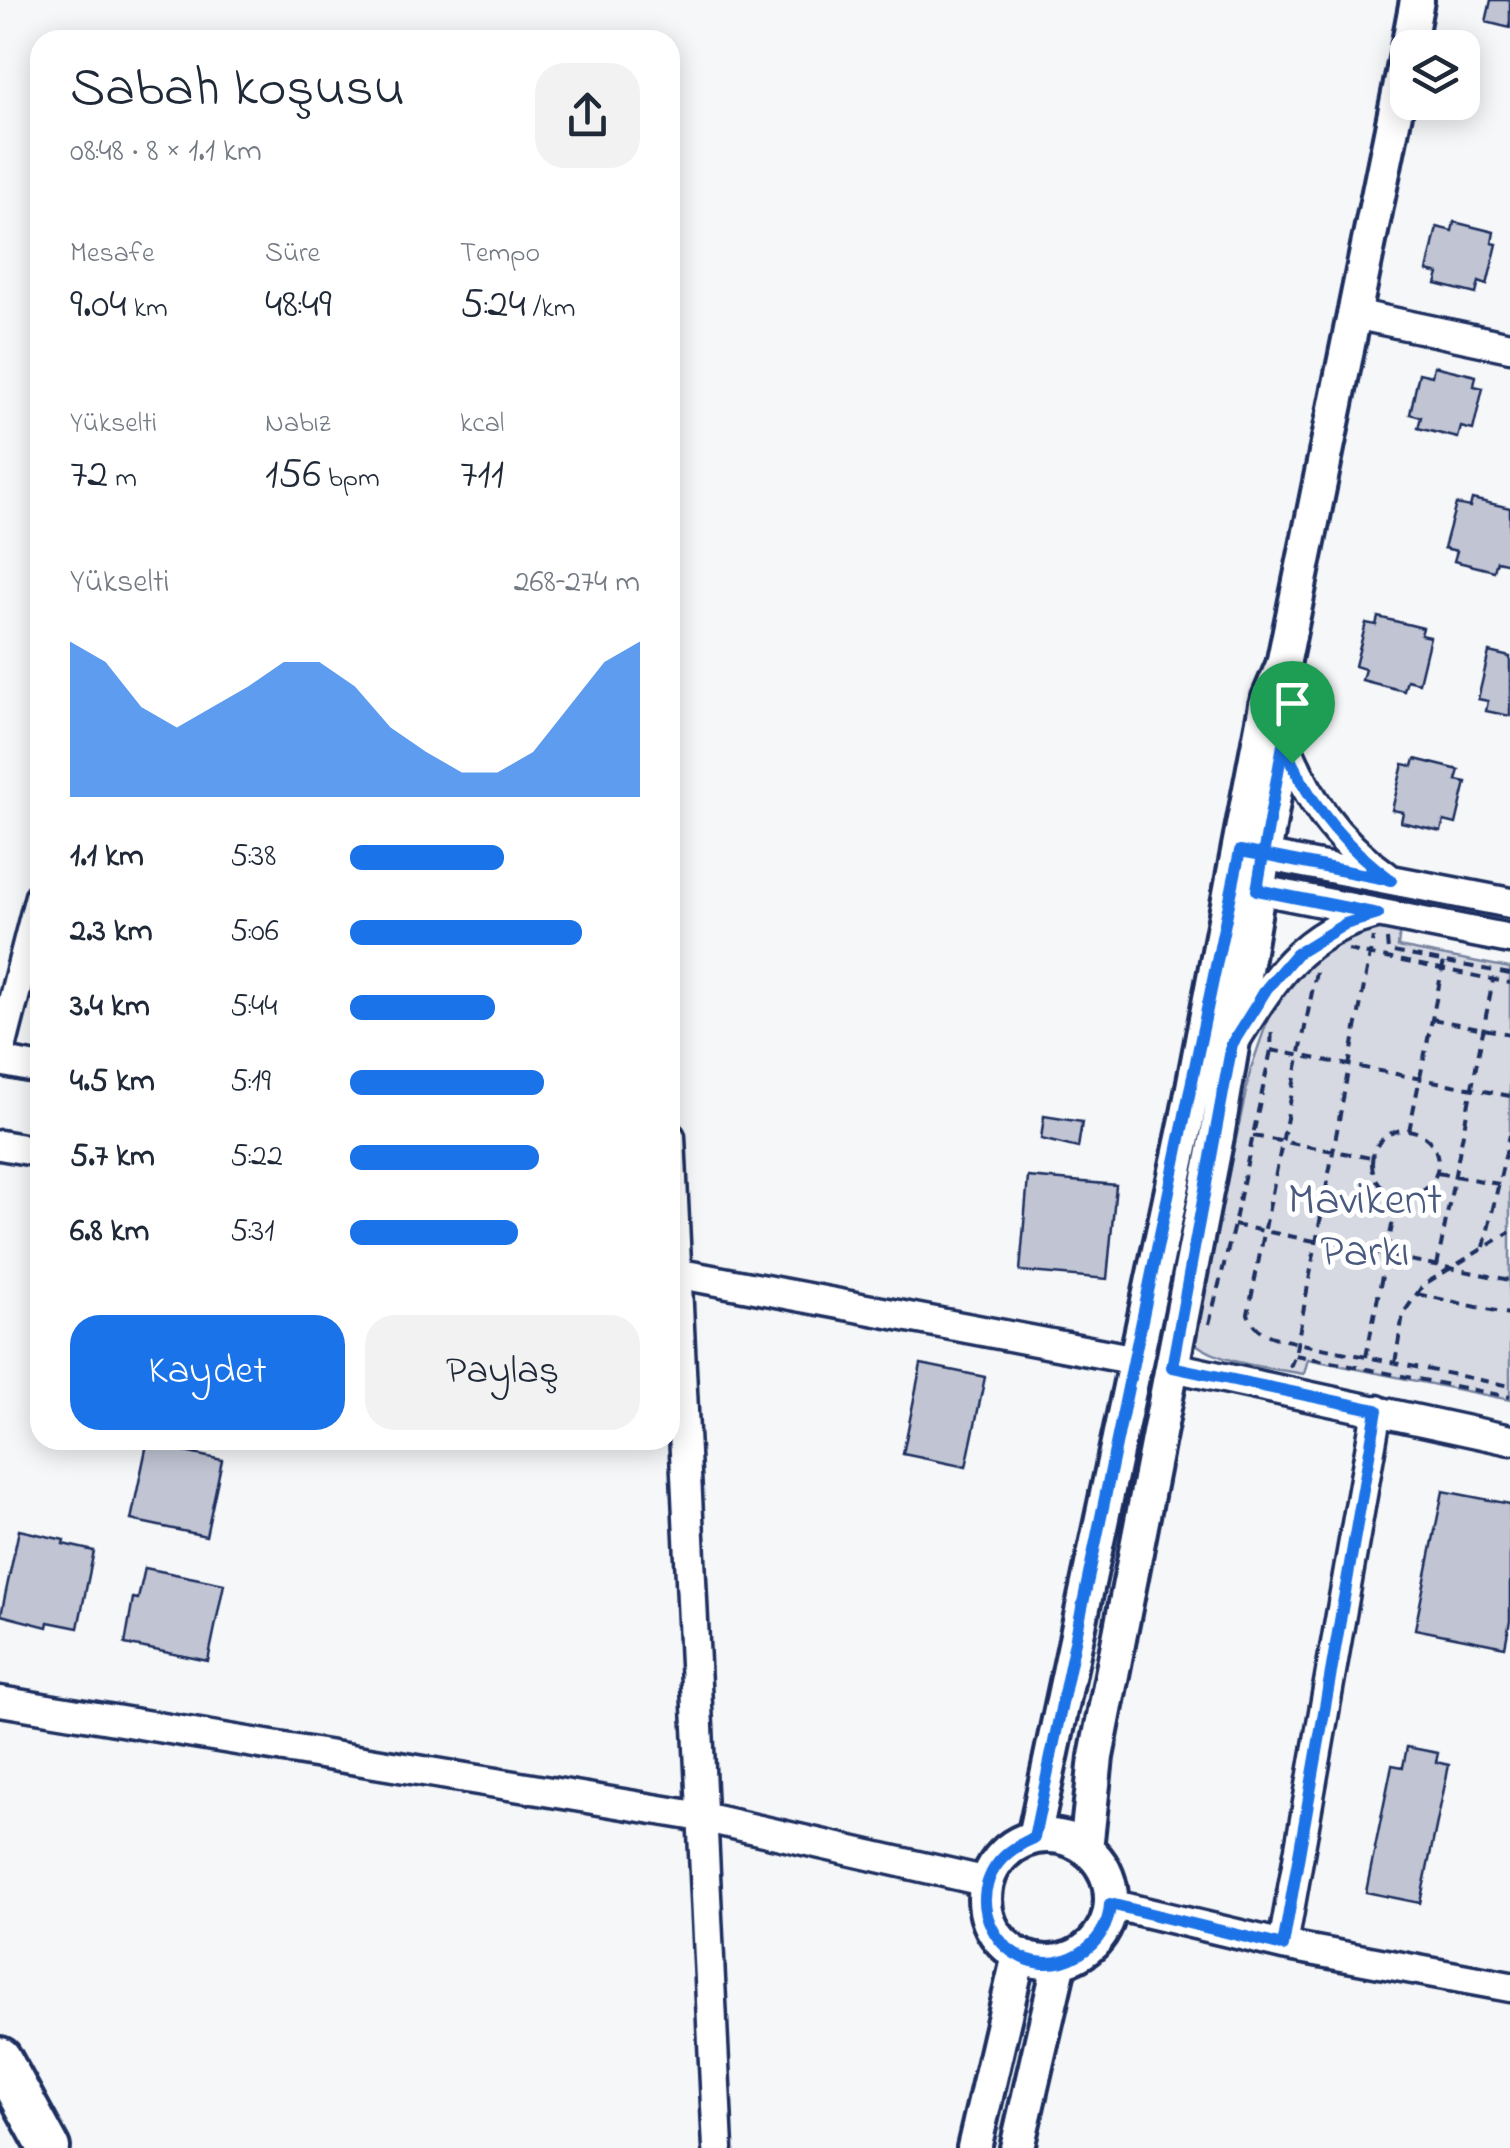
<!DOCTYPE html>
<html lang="tr">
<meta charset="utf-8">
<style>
body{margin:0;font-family:"Indie Flower",sans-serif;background:#f2f2f3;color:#1f2937;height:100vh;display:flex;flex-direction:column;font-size:38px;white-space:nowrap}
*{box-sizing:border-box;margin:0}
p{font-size:32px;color:#747a83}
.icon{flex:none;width:55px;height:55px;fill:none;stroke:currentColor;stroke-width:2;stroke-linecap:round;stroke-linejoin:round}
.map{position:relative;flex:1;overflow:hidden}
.side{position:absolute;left:30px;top:30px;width:650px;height:1420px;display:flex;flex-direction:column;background:#fff;border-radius:30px;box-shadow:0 5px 25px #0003}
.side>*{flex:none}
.controls{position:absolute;left:1390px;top:30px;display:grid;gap:20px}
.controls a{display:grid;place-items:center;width:90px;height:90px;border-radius:20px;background:#fff;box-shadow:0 5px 25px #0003;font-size:50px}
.pin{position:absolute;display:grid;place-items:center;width:85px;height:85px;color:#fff;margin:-102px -42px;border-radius:50% 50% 50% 0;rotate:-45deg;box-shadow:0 0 10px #0007}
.pin .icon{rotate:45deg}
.round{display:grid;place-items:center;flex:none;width:105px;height:105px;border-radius:30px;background:#f2f2f3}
.overview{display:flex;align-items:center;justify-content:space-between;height:170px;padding:0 40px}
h1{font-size:55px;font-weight:600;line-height:75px}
.figures{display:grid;grid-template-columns:repeat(3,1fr);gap:15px;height:170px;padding:10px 40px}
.figures div{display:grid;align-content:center}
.figures b{font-size:42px;font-weight:600}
.figures small{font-size:28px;font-weight:400}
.figures p{font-size:28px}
.chart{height:280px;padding:20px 40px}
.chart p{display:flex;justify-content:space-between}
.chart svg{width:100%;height:180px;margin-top:10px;fill:#1a73e8;opacity:.7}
.primary-button{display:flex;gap:20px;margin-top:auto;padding:20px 40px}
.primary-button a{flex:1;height:115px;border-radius:30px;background:#1a73e8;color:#fff;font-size:40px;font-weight:600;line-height:115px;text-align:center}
.primary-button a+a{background:#f2f2f3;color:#1f2937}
ul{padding:0 40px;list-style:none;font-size:32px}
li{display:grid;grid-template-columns:160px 120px 1fr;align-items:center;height:75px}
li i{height:25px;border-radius:12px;background:#1a73e8}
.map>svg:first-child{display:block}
.green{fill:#d6d9e2;stroke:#7884a0;stroke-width:2.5}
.building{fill:#c0c4d3;stroke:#1b2f5e;stroke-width:2.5}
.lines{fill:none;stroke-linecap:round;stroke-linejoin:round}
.minor-casing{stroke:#1b2f5e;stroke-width:35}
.major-casing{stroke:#1b2f5e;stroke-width:40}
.highway-casing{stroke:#1b2f5e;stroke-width:48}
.path{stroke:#1b2f5e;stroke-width:4;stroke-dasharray:10 8;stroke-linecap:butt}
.minor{stroke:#fff;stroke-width:28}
.major{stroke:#fff;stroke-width:32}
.highway{stroke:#fff;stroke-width:40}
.route-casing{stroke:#fff;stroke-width:20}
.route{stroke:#1a73e8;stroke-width:12}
.labels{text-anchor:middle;stroke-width:10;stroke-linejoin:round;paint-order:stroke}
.park-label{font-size:45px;fill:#4a5a7f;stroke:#fff}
</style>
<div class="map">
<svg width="1510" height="2148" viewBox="0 0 1510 2148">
<rect width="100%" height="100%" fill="#f6f7f9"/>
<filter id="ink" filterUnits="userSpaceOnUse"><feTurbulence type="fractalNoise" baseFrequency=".01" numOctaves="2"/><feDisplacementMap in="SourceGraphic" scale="20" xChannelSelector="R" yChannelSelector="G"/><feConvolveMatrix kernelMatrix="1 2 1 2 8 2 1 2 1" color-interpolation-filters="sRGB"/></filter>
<g filter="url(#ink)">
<!-- green -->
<path class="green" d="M1364 925 1400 929 1398 947 1510 968V1400L1308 1359 1304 1374C1268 1367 1223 1365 1193 1342L1251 1068 1281 981 1318 940Z"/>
<!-- building -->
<path class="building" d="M1491 0H1510V28L1486 22Z
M1454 222 1494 232 1492 243 1497 244 1487 285 1479 282 1476 294 1436 284 1439 274 1427 271 1437 227 1452 231Z
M1434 366 1476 376 1474 386 1483 388 1473 430 1461 427 1458 438 1418 428 1421 417 1410 414 1419 373 1432 376Z
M1472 499 1510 508V564L1497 561 1494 571 1454 561 1457 551 1444 548 1456 504 1470 507Z
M1378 617 1423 628 1421 635 1430 637 1419 683 1407 680 1404 691 1362 680 1365 669 1355 666 1366 623 1376 625Z
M1489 652 1510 657V716L1486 711 1488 701 1478 699Z
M1415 759 1459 770 1456 780 1466 782 1456 824 1444 821 1441 831 1401 822 1403 812 1392 810 1403 764 1413 766Z
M1044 1116 1082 1122 1078 1148 1041 1139Z
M1028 1177 1116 1185 1107 1279 1020 1271Z
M921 1364 985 1377 966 1467 903 1454Z
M147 1444 222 1460 206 1536 131 1520Z
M1443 1491 1510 1504V1621L1505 1647 1415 1629Z
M19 1530 64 1540 63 1544 94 1551 78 1628 48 1622 47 1627 1 1615Z
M145 1568 224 1584 208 1661 125 1644 133 1598 138 1599Z
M1407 1747 1438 1753 1436 1762 1449 1765 1420 1903 1366 1892 1392 1765 1403 1767Z"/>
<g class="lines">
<!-- minor casing -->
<g class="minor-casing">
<path id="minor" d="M1354 314 1510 347
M1284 739C1305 796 1336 841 1386 876
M1247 852 1510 903
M1240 886 1510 939
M1236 1039C1271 982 1303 931 1373 915
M0 1052 40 896
M0 1061 40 1069
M670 1137 718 2148
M0 1145 40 1152
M670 1272 1136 1360
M1173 1367 1510 1440
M0 1701 702 1817 988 1882
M1110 1904 1283 1945 1510 1987
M1283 1945 1377 1410"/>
</g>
<!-- major casing -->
<g class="major-casing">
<path id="major" d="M1408 48 1417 0
M985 1899a63 63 0 1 1 126 0a63 63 0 1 1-126 0Z
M1034 1837 1187 1119 1266 705 1283 665 1408 49
M1086 1849 1096 1757 1217 1136 1289 707 1283 665
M974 2148 1019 1955
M1017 2148 1060 1961"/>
</g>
<!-- highway casing -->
<g class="highway-casing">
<path id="highway" d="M0 2058 49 2148"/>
</g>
<!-- path -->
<path class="path" d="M1387 939 1388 951 1510 974
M1348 950 1510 983
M1316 972 1248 1314C1258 1337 1275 1337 1297 1343L1510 1386
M1432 1019 1510 1034
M1271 1050 1510 1096
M1372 1163a33 33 0 1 1 66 0a33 33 0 1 1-66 0Z
M1409 1131 1444 961
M1253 1136 1371 1158
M1437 1173 1499 1184
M1234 1225 1510 1280
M1484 1247 1510 1135
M1437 1266 1493 980
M1417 1294 1510 1314
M1209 1324 1234 1225 1271 1050 1272 1025
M1295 1355 1510 1397
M1366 1357 1398 1195
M1395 1363 1403 1314 1423 1285 1510 1232
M1290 1367 1295 1355 1373 938"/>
<!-- minor -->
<use href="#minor" class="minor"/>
<!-- major -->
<use href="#major" class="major"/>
<!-- highway -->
<use href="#highway" class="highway"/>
</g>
</g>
<g class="lines" filter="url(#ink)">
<!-- route casing -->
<g class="route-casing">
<path id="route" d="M1292 763 1284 739 1263 855 1240 851 1034 1838C935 1879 1005 1996 1079 1954 1098 1943 1109 1925 1110 1904L1283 1946 1377 1410 1172 1367 1232 1044 1267 988 1296 954 1345 924 1378 914 1257 890 1263 855 1391 880C1347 848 1316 812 1292 763"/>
</g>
<!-- route -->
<use href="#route" class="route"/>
</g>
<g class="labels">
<!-- park labels -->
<g class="park-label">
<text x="1365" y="1213">Mavikent<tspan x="1365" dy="52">Parkı</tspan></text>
</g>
</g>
</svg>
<div class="controls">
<a><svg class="icon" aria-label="layers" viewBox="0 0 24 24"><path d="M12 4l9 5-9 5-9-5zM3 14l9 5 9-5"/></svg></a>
</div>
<div class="pin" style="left:1292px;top:763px;background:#1e9e55"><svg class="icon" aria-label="arrive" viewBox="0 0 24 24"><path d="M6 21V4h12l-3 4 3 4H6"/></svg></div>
<section class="side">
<div class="overview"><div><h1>Sabah koşusu</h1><p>08:48 · 8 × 1.1 km</p></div><a class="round"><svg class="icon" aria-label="share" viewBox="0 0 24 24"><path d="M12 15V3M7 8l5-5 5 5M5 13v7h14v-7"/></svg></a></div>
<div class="figures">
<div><p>Mesafe</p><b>9.04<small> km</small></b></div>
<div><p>Süre</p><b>48:49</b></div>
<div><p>Tempo</p><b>5:24<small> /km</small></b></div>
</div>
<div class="figures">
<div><p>Yükselti</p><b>72<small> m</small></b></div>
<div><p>Nabız</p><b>156<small> bpm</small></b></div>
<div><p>kcal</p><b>711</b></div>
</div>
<div class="chart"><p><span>Yükselti</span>268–274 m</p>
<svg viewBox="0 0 160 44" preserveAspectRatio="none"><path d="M0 44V6L10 11L20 22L30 27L40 22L50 17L60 11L70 11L80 17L90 27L100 33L110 38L120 38L130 33L140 22L150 11L160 6V44z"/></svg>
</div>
<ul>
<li><b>1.1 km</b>5:38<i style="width:53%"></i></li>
<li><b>2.3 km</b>5:06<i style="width:80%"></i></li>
<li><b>3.4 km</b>5:44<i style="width:50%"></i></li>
<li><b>4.5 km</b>5:19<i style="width:67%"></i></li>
<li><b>5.7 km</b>5:22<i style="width:65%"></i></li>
<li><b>6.8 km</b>5:31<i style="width:58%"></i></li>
</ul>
<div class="primary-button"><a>Kaydet</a><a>Paylaş</a></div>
</section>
</div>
